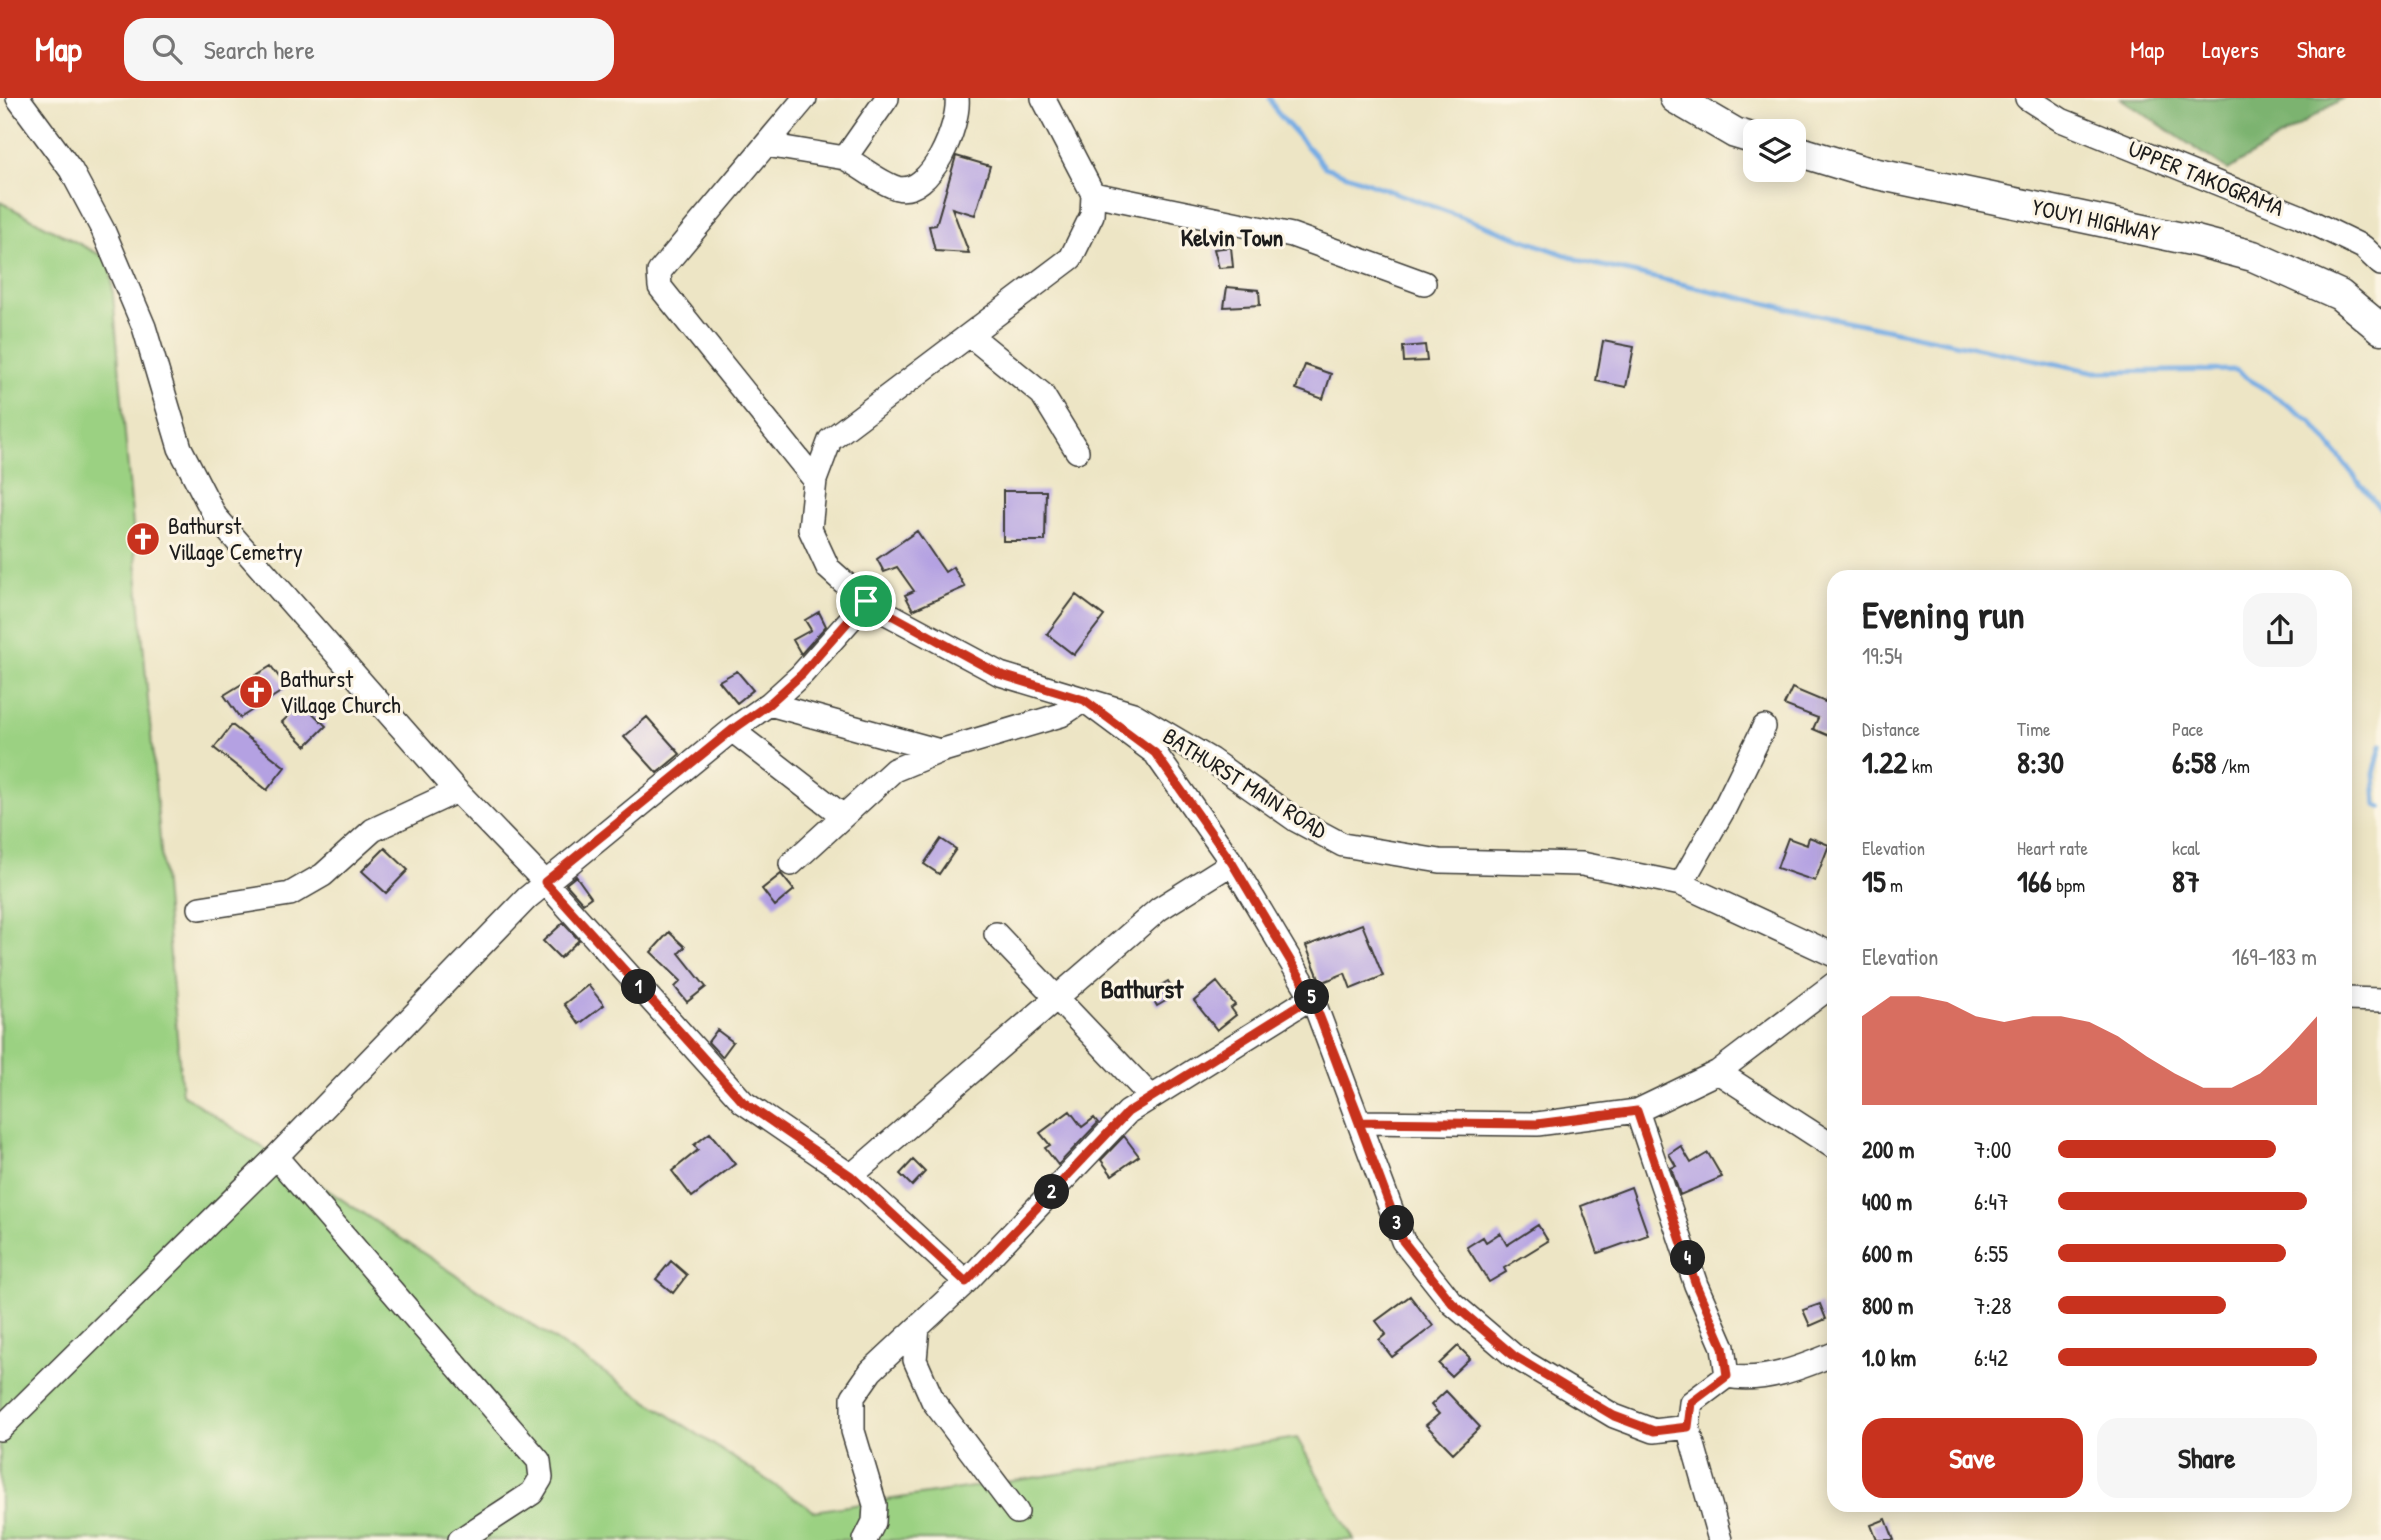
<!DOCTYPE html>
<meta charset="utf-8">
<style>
body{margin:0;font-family:"Patrick Hand",sans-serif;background:#f6f6f6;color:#222;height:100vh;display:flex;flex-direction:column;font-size:26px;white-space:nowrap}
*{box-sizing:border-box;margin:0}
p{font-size:23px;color:#767676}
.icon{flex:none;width:38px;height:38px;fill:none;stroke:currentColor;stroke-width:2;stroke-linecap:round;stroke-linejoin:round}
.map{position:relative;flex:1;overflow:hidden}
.details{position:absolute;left:1827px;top:472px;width:525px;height:942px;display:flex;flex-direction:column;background:#fff;border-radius:21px;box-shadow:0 4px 18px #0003}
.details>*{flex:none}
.fabs{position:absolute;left:1743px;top:21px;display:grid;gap:14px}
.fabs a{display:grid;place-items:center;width:63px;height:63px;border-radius:14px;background:#fff;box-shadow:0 4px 18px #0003;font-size:35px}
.pin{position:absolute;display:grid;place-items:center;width:60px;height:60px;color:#fff;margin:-30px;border:4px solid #fff;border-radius:50%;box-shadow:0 2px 7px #0007}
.km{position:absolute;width:35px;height:35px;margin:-18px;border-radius:50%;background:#222;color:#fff;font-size:19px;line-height:35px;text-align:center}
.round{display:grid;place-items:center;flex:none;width:74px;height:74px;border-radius:21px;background:#f6f6f6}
.headline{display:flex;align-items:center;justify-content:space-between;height:119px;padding:0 35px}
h1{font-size:38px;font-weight:700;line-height:52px}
.stats{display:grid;grid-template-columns:repeat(3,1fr);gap:10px;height:119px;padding:7px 35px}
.stats div{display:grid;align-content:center}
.stats b{font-size:30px;font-weight:700}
.stats small{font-size:19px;font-weight:400}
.stats p{font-size:19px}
.chart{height:196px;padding:14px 35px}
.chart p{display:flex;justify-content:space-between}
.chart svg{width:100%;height:126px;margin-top:7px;fill:#c8321e;opacity:.7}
.primary-button{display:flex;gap:14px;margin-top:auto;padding:14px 35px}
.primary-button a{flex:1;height:80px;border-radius:21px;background:#c8321e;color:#fff;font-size:28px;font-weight:700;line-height:80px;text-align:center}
.primary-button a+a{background:#f6f6f6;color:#222}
ul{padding:0 35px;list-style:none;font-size:23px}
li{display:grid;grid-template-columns:112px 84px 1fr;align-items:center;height:52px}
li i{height:18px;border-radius:9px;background:#c8321e}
header{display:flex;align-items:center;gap:42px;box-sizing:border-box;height:98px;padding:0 35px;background:#c8321e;color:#fff}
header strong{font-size:33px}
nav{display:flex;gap:38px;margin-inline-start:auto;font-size:24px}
.search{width:490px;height:63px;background:#f6f6f6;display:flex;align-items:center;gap:18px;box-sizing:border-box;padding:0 24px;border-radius:21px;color:#767676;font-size:26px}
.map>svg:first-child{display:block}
.green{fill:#9bd182;stroke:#5c764f;stroke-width:2}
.forest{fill:#7cb370;stroke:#4c6846;stroke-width:2}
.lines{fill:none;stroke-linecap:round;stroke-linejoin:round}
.stream{stroke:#75ace4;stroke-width:5}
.building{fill:#b4a1e2}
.minor-casing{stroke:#3b3a35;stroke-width:26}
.major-casing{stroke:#3b3a35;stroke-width:33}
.minor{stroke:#fff;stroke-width:23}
.major{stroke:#fff;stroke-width:30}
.route-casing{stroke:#fff;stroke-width:14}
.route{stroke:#c8321e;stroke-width:9}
.labels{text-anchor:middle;stroke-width:6;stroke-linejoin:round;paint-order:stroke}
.street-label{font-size:23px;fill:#1c1c1c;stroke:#fcf5e5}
.poi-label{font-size:23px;fill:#1c1c1c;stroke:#fcf5e5;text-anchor:start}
.neighbourhood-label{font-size:24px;font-weight:bold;fill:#1c1c1c;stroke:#fcf5e5}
.quarter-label{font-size:26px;font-weight:bold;fill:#1c1c1c;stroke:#fcf5e5}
</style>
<header>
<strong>Map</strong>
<div class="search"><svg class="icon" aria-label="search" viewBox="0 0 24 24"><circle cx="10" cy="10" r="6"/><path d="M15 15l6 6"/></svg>Search here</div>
<nav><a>Map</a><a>Layers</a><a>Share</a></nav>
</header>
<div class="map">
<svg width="2381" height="1442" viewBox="0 0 2381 1442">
<rect width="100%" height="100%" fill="#fcf5e5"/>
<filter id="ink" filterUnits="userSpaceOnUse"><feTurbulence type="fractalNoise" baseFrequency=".0143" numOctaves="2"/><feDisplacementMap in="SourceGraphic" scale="14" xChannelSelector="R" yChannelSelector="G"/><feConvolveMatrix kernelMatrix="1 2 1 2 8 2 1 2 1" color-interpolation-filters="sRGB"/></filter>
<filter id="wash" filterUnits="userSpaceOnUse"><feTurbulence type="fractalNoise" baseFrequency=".00686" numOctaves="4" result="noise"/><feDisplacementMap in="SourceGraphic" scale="28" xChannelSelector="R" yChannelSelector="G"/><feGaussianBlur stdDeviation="1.57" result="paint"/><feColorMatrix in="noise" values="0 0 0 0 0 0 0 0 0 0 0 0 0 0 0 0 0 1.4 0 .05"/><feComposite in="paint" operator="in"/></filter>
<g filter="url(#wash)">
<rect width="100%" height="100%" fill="#ede5c5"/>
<!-- green -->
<path class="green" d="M0 104 110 162 182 996 814 1413 1297 1340 1354 1442H0Z"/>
<!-- forest -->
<path class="forest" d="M2120 0H2343L2228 72Z"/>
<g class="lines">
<!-- stream -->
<path class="stream" d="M1270 0 1276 13 1325 69 1585 164 1813 216 2096 274 2236 272 2311 323 2381 412
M2381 647 2374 676 2376 707 2381 709"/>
</g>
<g id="blocks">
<!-- building -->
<path class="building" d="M956 58 990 68 975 117 952 110 969 155 935 153 929 128 936 127Z
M1231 149 1233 169 1219 170 1214 151Z
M1227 189 1259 192 1260 207 1224 209Z
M1603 243 1634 249 1626 289 1596 283Z
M1425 247 1427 263 1404 264 1403 249Z
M1305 267 1331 276 1323 301 1296 291Z
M1003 393H1046L1045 443H1003Z
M917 433 945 474 953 469 965 489 913 512 905 497 914 493 897 469 884 474 877 461Z
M1076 497 1104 518 1074 557 1047 536Z
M819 514 826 528 801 556 793 542 811 532 805 522Z
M271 568 287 590 240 620 224 597Z
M737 573 753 592 737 605 719 583Z
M1834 584V640L1813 631 1818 620 1784 607 1792 590 1825 604Z
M302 605 326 628 306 648 282 624Z
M647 619 680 656 657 675 624 639Z
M232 627 285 669 267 692 214 650Z
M1809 739 1829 747 1815 783 1777 770 1788 740 1807 747Z
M941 741 956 751 939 776 924 766Z
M385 750 408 772 386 795 362 773Z
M781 776 794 792 775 808 762 791Z
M576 778 591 799 583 805 566 786Z
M563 825 579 842 560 860 543 843Z
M1362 826 1383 878 1351 891 1345 875 1321 885 1306 848Z
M669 834 685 849 679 855 706 889 687 904 675 889 681 883 651 854Z
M1168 883 1176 897 1157 908 1149 894Z
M1217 884 1235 907 1231 910 1236 917 1217 932 1194 903Z
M588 887 604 907 579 926 564 906Z
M717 932 733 944 722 959 708 944Z
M1070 1013 1082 1029 1094 1020 1098 1025 1058 1067 1045 1050 1050 1047 1040 1035Z
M710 1035 735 1066 692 1099 672 1073 698 1052 694 1047Z
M1124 1038 1139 1058 1112 1077 1101 1062Z
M1681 1048 1691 1065 1708 1055 1722 1079 1680 1097 1671 1070 1676 1068 1669 1056Z
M913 1062 925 1074 912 1088 900 1076Z
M1631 1089 1648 1137 1598 1155 1581 1108Z
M1538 1127 1548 1143 1504 1170 1506 1174 1489 1184 1467 1149 1483 1139 1486 1144 1500 1135 1507 1147Z
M671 1163 687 1177 673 1195 656 1181Z
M1410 1198 1433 1228 1392 1259 1379 1242 1386 1236 1376 1223Z
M1820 1206 1826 1221 1810 1228 1803 1212Z
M1458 1248 1470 1260 1451 1278 1439 1266Z
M1446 1293 1480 1329 1453 1355 1426 1327 1439 1316 1431 1307Z
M1886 1421 1894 1442H1877L1871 1427Z"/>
</g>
</g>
<g filter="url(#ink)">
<use href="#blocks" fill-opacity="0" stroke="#3b3a35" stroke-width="2"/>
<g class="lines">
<!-- minor casing -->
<g class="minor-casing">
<path id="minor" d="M18 0 71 72 103 132 144 229 180 350 215 418 457 693 545 784 743 1004 851 1078 966 1184
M805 0 659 174 660 189 815 382
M1043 0 1093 96 1092 117 1071 160 830 342 815 382 810 431 828 470 866 504 1000 576 1133 616 1211 662 1296 722 1343 747 1440 763 1582 766 1681 786 1834 857
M2027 0 2061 22 2299 118 2363 149 2381 166
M766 47 845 60 887 0
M845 60C860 68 880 85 897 90 931 99 960 26 957 0
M1093 96 1292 137 1424 185
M970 237 1042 296 1077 353
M769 606 940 653
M732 632 843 718
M791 766 894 672 940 653 1061 617 1084 602 1155 655 1232 765 1312 899 1403 1143 1452 1205 1514 1258 1614 1318 1654 1333 1688 1329
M1681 786 1725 709 1764 629
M200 810 290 796 323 777 373 732 457 693
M996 836 1151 999
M2345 901 2381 902
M1718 974 1834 1049
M1637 1013 1696 1187 1723 1249 1727 1278 1691 1305 1688 1329 1720 1442
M1361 1024 1537 1026 1637 1013 1718 974 1834 886
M276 1059 539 1363 541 1380 532 1395 460 1442
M851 1078 1159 811 1232 765
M918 1229 915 1262 933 1303 1017 1414
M1727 1278C1763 1285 1800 1270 1834 1256
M0 1331 276 1059 527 800 732 632 769 606 802 576 866 504
M865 1442 874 1424 875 1407 853 1333V1299L871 1273 966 1184 1128 1014 1312 899"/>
</g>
<!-- major casing -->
<g class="major-casing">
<path id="major" d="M1675 0 1735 35 1755 41
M1794 52 1863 73 2196 143 2253 158 2340 197 2381 231"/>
</g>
<!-- minor -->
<use href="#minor" class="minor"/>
<!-- major -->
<use href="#major" class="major"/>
</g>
</g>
<g class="lines" filter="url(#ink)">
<!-- route casing -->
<g class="route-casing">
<path id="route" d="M866 503 802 576 769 606 732 632 545 784 743 1004 851 1078 966 1184 1128 1014 1312 899 1403 1143 1452 1205 1514 1258 1614 1318 1654 1333 1688 1329 1691 1305 1727 1278 1723 1249 1696 1187 1637 1013 1537 1026 1361 1024 1312 899 1232 765 1155 655 1084 602 999 576 866 503"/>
</g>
<!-- route -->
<use href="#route" class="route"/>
</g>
<!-- icons -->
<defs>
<g id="church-disc" transform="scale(1.75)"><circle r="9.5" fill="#c8321e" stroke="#fcf5e5"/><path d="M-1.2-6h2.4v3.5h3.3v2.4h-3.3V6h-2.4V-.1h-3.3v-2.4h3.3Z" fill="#fff"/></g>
</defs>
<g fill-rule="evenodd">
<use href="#church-disc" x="143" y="441"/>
<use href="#church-disc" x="256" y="594"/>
</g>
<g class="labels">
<!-- street labels -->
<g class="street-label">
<text transform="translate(2206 80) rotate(22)" y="8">UPPER TAKOGRAMA</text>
<text transform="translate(2096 122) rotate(12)" y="8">YOUYI HIGHWAY</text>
<text transform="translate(1245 685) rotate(32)" y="8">BATHURST MAIN ROAD</text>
</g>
<!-- poi labels -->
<g class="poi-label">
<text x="168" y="436">Bathurst<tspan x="168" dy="26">Village Cemetry</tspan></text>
<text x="280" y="589">Bathurst<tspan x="280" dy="26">Village Church</tspan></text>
</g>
<!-- neighbourhood labels -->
<g class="neighbourhood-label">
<text x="1232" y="148">Kelvin Town</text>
</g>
<!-- quarter labels -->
<g class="quarter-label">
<text x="1142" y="900">Bathurst</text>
</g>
</g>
</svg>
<div class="fabs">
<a><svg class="icon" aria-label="layers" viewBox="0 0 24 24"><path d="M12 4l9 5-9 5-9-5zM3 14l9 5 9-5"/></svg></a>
</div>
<div class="pin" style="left:866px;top:503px;background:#1e9e55"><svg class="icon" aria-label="arrive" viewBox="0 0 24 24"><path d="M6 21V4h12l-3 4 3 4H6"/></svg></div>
<b class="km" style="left:639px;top:889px">1</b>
<b class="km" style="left:1052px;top:1094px">2</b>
<b class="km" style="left:1397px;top:1125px">3</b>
<b class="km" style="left:1688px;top:1160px">4</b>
<b class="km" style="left:1312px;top:899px">5</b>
<section class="details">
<div class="headline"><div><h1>Evening run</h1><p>19:54</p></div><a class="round"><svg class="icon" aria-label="share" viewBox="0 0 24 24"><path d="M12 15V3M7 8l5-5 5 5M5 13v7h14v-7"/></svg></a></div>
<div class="stats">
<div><p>Distance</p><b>1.22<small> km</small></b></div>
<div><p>Time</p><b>8:30</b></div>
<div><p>Pace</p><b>6:58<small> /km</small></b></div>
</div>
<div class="stats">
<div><p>Elevation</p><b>15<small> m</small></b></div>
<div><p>Heart rate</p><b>166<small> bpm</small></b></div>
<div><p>kcal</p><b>87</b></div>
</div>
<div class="chart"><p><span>Elevation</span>169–183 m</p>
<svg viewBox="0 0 160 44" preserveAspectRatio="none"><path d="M0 44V13L10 6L20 6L30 8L40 13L50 15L60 13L70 13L80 15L90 20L100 27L110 33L120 38L130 38L140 33L150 24L160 13V44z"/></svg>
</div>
<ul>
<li><b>200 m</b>7:00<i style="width:84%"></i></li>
<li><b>400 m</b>6:47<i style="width:96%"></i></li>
<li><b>600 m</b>6:55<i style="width:88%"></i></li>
<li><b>800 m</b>7:28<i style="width:65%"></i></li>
<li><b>1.0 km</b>6:42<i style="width:100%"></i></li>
</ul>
<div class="primary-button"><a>Save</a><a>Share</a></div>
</section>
</div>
